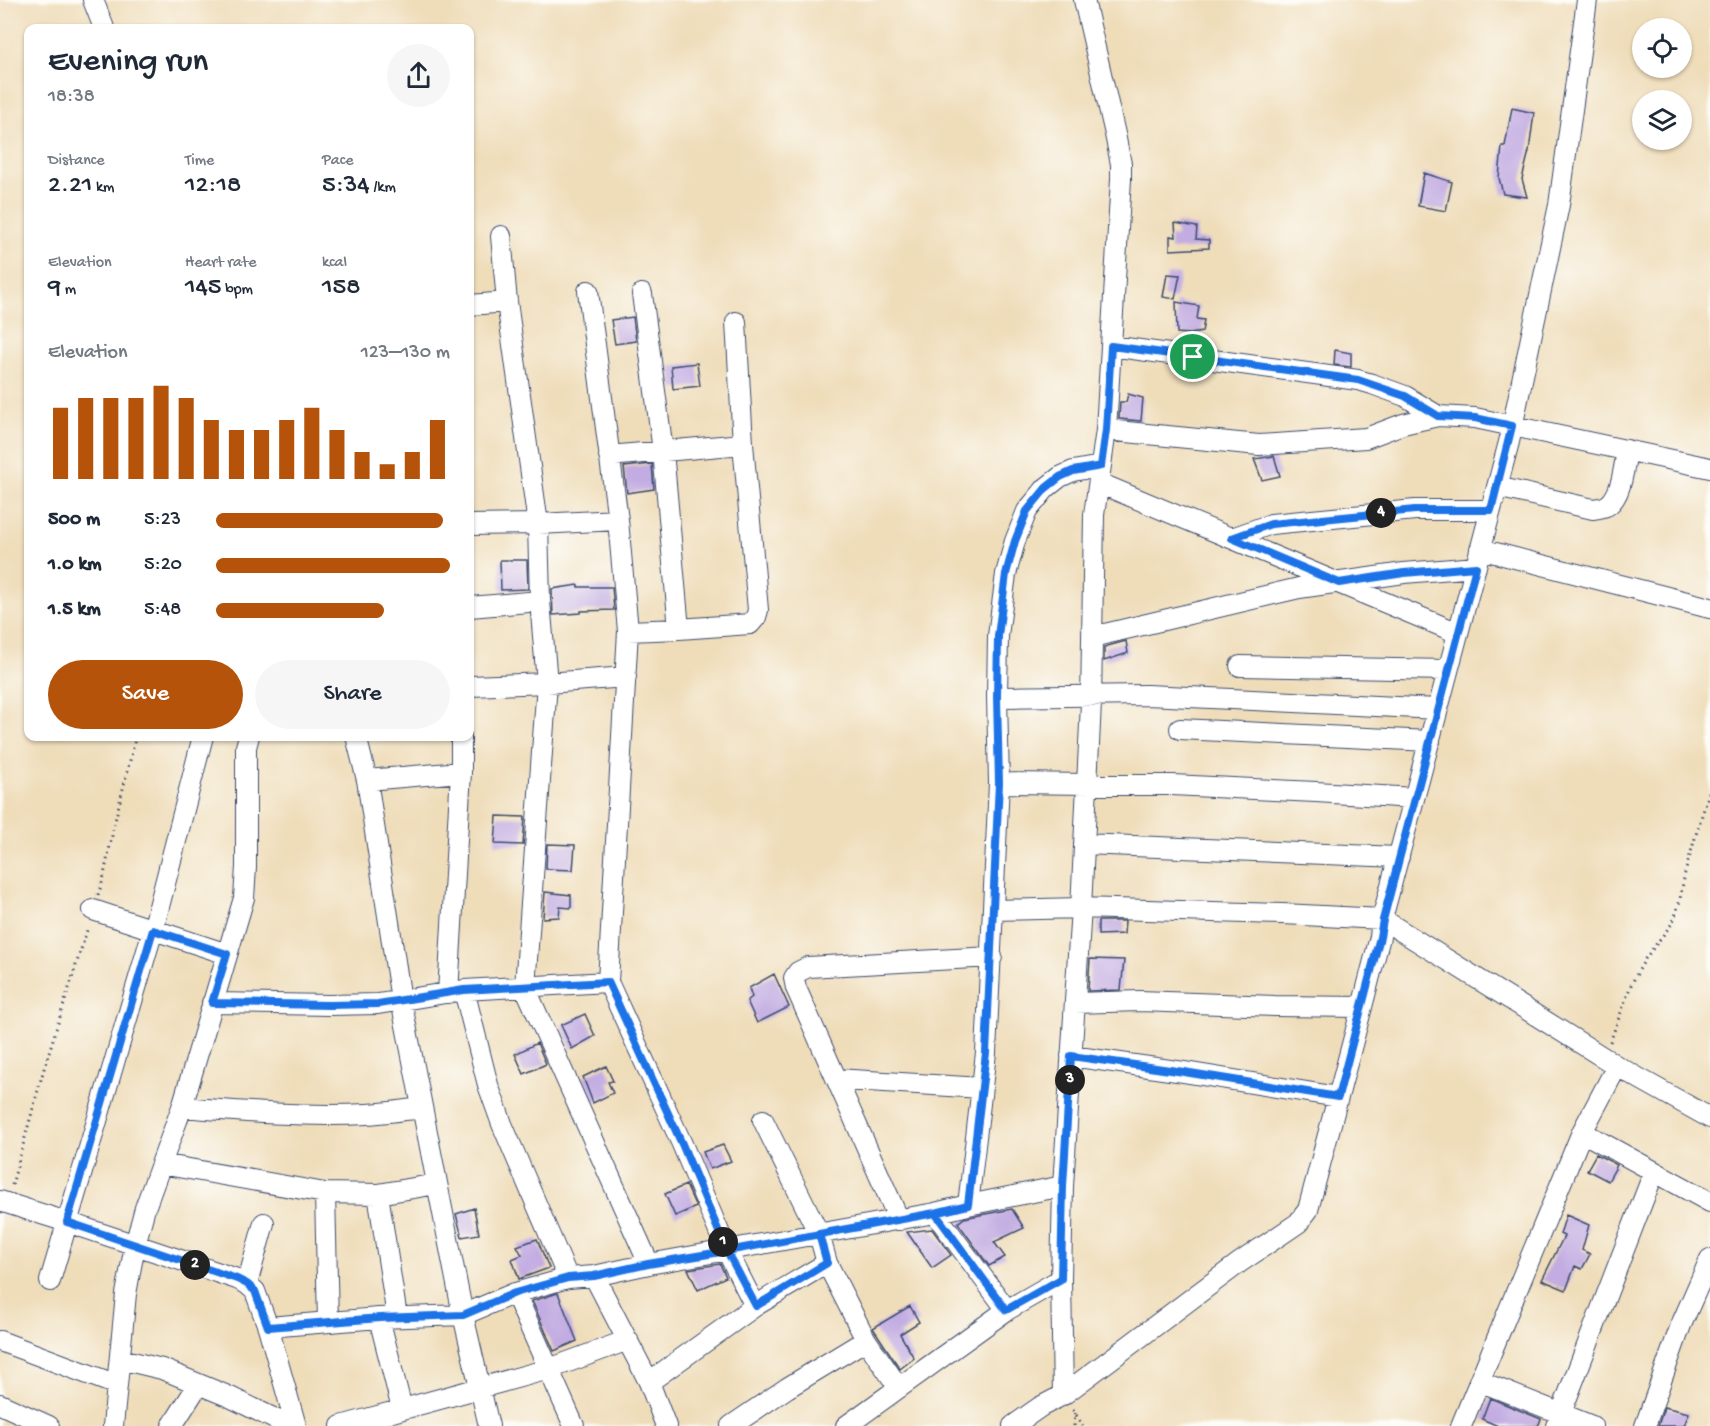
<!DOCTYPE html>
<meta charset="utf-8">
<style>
body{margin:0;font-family:"Gochi Hand",sans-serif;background:#f6f6f7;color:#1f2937;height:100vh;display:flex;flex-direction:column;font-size:22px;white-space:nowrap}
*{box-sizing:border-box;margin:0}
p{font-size:20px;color:#747a83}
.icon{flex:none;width:33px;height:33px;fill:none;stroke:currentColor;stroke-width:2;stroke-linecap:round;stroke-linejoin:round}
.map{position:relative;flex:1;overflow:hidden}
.sheet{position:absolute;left:24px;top:24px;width:450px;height:717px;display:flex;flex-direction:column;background:#fff;border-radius:12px;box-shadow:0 2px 4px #0004}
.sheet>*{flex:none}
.controls{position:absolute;left:1632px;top:18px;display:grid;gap:12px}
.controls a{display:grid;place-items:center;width:60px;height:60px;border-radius:50%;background:#fff;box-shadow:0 2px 4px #0004;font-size:30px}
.pin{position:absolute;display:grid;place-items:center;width:51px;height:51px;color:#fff;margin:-26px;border:3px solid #fff;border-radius:50%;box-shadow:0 2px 6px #0007}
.km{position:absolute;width:30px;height:30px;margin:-15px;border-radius:50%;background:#222;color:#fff;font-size:16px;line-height:30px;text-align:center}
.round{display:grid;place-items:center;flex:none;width:63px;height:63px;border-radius:32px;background:#f6f6f7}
.head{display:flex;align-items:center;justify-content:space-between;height:102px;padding:0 24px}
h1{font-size:33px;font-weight:600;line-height:45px}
.stats{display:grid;grid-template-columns:repeat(3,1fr);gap:9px;height:102px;padding:6px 24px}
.stats div{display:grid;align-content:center}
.stats b{font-size:26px;font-weight:600}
.stats small{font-size:16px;font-weight:400}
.stats p{font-size:16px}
.chart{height:168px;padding:12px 24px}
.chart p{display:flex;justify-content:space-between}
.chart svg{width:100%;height:108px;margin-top:6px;stroke:#b45309;stroke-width:6}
.button{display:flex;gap:12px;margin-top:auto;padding:12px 24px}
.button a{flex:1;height:69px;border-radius:36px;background:#b45309;color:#fff;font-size:24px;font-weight:600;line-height:69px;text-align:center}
.button a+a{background:#f6f6f7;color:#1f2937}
ul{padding:0 24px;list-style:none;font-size:20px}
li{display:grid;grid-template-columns:96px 72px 1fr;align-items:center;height:45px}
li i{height:15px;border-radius:8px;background:#b45309}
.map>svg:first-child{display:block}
.building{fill:#c2ace2}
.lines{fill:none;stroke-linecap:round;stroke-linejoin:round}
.minor-casing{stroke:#3b496c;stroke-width:22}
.path{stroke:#3b496c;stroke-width:3;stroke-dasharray:1.5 4.5;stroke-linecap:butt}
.minor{stroke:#fff;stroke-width:20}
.route-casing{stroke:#fff;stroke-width:12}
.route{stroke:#1a73e8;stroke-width:8}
</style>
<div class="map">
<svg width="1710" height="1426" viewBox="0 0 1710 1426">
<rect width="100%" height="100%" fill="#fdfcf7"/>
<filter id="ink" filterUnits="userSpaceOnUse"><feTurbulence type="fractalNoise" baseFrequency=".0167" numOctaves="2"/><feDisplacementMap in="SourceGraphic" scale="12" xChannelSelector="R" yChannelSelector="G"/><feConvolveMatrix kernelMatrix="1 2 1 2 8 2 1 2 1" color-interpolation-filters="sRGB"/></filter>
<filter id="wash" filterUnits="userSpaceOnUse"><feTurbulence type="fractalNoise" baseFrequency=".008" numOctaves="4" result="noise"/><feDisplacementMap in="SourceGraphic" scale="24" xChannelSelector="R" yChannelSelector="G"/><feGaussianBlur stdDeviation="1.35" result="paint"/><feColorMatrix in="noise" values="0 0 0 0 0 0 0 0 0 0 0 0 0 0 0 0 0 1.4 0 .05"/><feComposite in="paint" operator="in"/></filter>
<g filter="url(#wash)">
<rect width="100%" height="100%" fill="#efddba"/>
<g id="blocks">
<!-- building -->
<path class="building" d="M1512 108 1534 113 1529 151 1522 179 1527 197 1503 194 1499 178 1502 146H1505Z
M1424 173 1452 182 1446 211 1418 206Z
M1175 223 1197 227 1196 239 1209 240V248L1170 250V236L1176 237Z
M1167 274 1180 275 1175 299 1163 297Z
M1176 302 1199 306 1197 319 1204 320 1202 332 1190 334 1177 333Z
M633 317 636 341 615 344 611 320Z
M1335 350 1351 353V367L1334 365Z
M697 363 700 386 673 389 671 366Z
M1128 394 1143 398 1141 421 1119 419 1120 402H1126Z
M1274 456 1280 476 1262 480 1254 459Z
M652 464 654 489 627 493 624 467Z
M500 560H527L528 589 501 590Z
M578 585V587H612L614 610 581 611V613L553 615 552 589Z
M1126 641 1128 653 1104 661V647Z
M497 816 525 817 523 845 495 844Z
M547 844 575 845 573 870 546 869Z
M545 892 571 895V908L560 907 559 917 543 918Z
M1098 921H1125L1124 934 1098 935Z
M1090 959 1124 960 1121 990 1088 991Z
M774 974 789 1007 757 1023 747 1001 752 997 749 988Z
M585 1014 595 1036 572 1049 561 1025Z
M537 1043 546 1064 524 1074 515 1054Z
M606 1066 613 1081 608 1082 613 1093 593 1103 583 1077Z
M723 1145 731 1161 710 1169 703 1152Z
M1596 1154 1617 1165 1608 1181 1587 1170Z
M686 1185 696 1207 675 1216 665 1194Z
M474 1208 479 1234 462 1237 456 1214Z
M1012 1209 1024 1228 994 1242 1005 1257 989 1266 958 1223 964 1218Z
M1566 1215 1589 1225 1582 1250 1590 1254 1582 1269 1575 1266 1566 1290 1542 1280 1564 1236 1560 1234Z
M932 1229 951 1255 932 1268 907 1232Z
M537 1239 549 1268 519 1279 512 1259 522 1255 517 1246Z
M720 1264 726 1277 698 1290 688 1269Z
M558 1293 577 1341 554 1351 532 1301Z
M910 1306 919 1322 900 1334 914 1358 900 1369 873 1328Z
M1490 1398 1541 1419 1538 1426H1498L1482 1419Z
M1664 1407 1689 1413 1684 1426H1658Z"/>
</g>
</g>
<g filter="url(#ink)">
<use href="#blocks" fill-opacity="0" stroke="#3b496c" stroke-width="1.5"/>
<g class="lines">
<!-- minor casing -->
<g class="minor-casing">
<path id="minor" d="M93 0 104 28
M501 236 507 302 538 524 540 601 547 683 525 987 649 1264
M588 291 618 520 628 631 608 982 682 1144 727 1251 755 1306
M642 294 663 451 679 629
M470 305 507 302
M1111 346 1358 380 1372 384 1405 396 1438 416
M1106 430 1259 445 1366 438 1403 424 1438 416 1475 418 1710 468
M609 456 743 444
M1099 483 1458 633
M1497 487 1593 509C1597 508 1604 508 1608 505 1622 495 1624 466 1627 450
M470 525 538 524 618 520
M1232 538 1271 524 1415 510H1491
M1480 549 1710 608
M470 607 540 601
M628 631 679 629 750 624 756 617 758 610 743 444 736 322
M1092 637 1299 588 1404 573 1476 567
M1240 666 1448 670
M470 686 547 683 626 677
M997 697 1147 695 1438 709
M1180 729 1430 741
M356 736 367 780 401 1000 463 1315 489 1426
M367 780 461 772
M999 783 1172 785 1316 792 1414 798
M1084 844 1399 857
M93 910 227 954
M993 910 1081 908 1283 914 1382 919 1617 1066 1710 1118
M464 990 488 1085 502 1124 568 1278
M448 993 461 772V736
M212 1003 329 1005 378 1004 464 990 608 982
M1075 1003 1140 1001 1275 1006 1362 1007
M1071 1056 1184 1072 1338 1097
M836 1079 982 1088
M182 1107C244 1112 306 1117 367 1114 386 1113 404 1110 422 1108
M763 1120 819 1234 827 1263 866 1340 899 1388
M1582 1132 1710 1202
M161 1164 325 1193 378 1194 437 1184
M325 1193 328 1322
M378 1194 397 1317
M0 1201 67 1222 237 1279 247 1284 255 1291 268 1327 296 1426
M968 1205 986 1053 999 783 997 697 998 636 1006 574 1015 541 1027 511 1046 488 1060 477 1073 471 1101 466
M935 1213 1007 1310
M899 1220 796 988 794 978 798 972 808 967 992 957
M594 1276 649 1382 666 1426
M50 1281 153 930 203 736
M247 1284 264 1223
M515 1293 574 1426
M379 1318 402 1409
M268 1327 379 1318 463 1315 515 1293 568 1278 594 1276 649 1264 935 1213 968 1205 1063 1186
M0 1341 117 1385
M120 1359 162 1369 230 1397 281 1422 295 1425
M1479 1381 1592 1426
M649 1382 755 1306 827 1263
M1063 1395 1061 1279 1063 1186 1081 908 1091 703 1094 515 1106 430 1121 179V164L1115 134 1084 0
M0 1404 49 1426
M113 1426 126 1294 135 1245 145 1208 182 1107 244 898 246 867V747L249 736
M172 1426 198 1385
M341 1426 549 1369 628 1340
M731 1426 787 1388 866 1340
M846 1426 1007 1310 1061 1279
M1013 1426 1040 1407 1063 1395 1239 1263 1298 1223 1308 1210 1362 1007 1380 937 1382 919 1509 442 1559 205 1587 0
M1461 1426 1582 1132 1617 1066
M1556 1426 1654 1172
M1645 1426 1681 1325 1710 1259"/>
</g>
<!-- path -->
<path class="path" d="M98 895 103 880 115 821 136 736
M1610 1042 1631 985 1645 959 1673 922 1679 904 1685 873 1697 831 1710 790
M12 1185 45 1065 88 927
M1073 1410 1083 1426
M1074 1426 1075 1413"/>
<!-- minor -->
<use href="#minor" class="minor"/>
</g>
</g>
<g class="lines" filter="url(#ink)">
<!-- route casing -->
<g class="route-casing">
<path id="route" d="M1193 357 1111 346 1106 430 1101 466 1073 471 1060 477 1046 488 1027 511 1015 541 1006 574 998 636 997 697 999 783 986 1053 968 1205 935 1213 727 1251 682 1144 608 982 464 990 378 1004 329 1005 212 1003 227 954 153 930 67 1222 237 1279 247 1284 255 1291 268 1327 380 1318 463 1315 515 1293 568 1278 594 1276 648 1264 727 1251 756 1306 827 1263 819 1234 935 1213 1006 1310 1061 1279 1063 1186 1071 1056 1184 1072 1338 1097 1380 937 1383 920 1476 567 1404 573 1339 583 1232 538 1271 524 1415 510H1491L1512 426 1475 418 1438 416 1405 396 1358 380 1193 357"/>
</g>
<!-- route -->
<use href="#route" class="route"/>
</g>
</svg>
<div class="controls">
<a><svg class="icon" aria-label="locate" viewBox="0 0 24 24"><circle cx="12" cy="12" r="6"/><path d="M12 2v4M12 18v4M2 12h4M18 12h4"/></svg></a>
<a><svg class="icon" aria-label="layers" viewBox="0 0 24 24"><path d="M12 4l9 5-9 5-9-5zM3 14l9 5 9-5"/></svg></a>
</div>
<div class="pin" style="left:1193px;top:357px;background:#1e9e55"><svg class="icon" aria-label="arrive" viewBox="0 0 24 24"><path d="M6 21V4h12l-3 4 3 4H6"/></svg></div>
<b class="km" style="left:723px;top:1242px">1</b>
<b class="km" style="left:195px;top:1265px">2</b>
<b class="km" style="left:1070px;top:1080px">3</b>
<b class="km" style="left:1381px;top:513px">4</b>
<section class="sheet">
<div class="head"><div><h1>Evening run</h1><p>18:38</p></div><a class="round"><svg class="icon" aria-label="share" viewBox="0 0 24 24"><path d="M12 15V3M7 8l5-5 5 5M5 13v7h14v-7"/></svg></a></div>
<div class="stats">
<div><p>Distance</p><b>2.21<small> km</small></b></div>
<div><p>Time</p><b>12:18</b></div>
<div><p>Pace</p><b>5:34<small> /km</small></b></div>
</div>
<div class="stats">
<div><p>Elevation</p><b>9<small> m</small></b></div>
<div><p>Heart rate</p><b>145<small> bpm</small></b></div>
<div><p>kcal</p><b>158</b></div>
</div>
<div class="chart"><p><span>Elevation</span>123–130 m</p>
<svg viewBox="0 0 160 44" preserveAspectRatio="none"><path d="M5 44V15M15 44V11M25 44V11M35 44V11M45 44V6M55 44V11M65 44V20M75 44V24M85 44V24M95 44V20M105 44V15M115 44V24M125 44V33M135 44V38M145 44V33M155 44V20"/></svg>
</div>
<ul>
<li><b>500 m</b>5:23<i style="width:97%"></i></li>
<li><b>1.0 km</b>5:20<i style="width:100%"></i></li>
<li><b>1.5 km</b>5:48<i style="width:72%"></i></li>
</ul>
<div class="button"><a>Save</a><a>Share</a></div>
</section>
</div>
